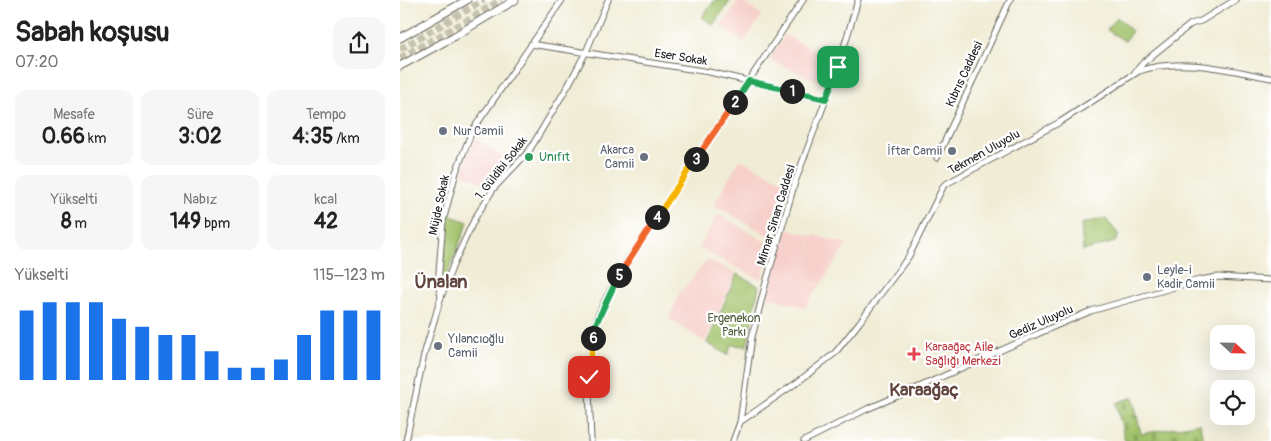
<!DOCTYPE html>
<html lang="tr">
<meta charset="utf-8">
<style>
body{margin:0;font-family:Pangolin,sans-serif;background:#f6f6f6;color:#222;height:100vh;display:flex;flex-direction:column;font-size:19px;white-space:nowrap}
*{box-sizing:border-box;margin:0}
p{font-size:16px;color:#767676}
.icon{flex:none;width:28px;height:28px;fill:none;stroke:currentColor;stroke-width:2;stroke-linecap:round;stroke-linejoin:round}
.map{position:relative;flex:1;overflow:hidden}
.side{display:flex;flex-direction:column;background:#fff;width:400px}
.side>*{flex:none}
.needle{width:32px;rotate:112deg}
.controls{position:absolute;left:810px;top:325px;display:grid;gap:10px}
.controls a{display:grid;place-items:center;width:45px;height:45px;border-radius:10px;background:#fff;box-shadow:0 5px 20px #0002;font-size:25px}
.pin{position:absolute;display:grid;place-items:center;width:42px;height:42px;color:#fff;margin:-21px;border-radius:10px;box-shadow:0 2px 8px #0006}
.km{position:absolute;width:25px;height:25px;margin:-12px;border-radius:50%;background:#222;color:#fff;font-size:14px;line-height:25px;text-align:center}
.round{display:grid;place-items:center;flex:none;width:52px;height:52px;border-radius:15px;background:#f6f6f6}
.summary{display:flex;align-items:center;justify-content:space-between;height:85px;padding:0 15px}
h1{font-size:28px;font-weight:700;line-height:38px}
.metrics{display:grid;grid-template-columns:repeat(3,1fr);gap:8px;height:85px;padding:5px 15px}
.metrics div{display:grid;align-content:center;border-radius:12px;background:#f6f6f6;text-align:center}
.metrics b{font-size:21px;font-weight:700}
.metrics small{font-size:14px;font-weight:400}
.metrics p{font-size:14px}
.chart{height:140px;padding:10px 15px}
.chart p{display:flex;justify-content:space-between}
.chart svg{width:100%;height:90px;margin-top:5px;stroke:#1a73e8;stroke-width:6}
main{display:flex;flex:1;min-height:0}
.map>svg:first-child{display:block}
.built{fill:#f7d0cb}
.green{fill:#a1c26b;stroke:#5e6f44}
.cemetery{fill:url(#cemetery-stones);stroke:#5e6f44}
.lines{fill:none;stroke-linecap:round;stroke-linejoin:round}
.trunk-tunnel{stroke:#c6c2b0;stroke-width:7;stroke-dasharray:7 3.5;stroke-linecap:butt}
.tertiary-casing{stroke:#66655d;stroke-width:7}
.trunk-casing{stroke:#66655d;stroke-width:9}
.tertiary{stroke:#fff;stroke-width:5}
.trunk{stroke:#fff;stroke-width:7}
.split-1-casing{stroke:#fff;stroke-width:10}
.split-2-casing{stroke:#fff;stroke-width:10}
.split-3-casing{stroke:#fff;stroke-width:10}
.split-4-casing{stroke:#fff;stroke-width:10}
.split-5-casing{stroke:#fff;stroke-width:10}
.split-6-casing{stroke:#fff;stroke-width:10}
.split-7-casing{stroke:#fff;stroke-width:10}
.split-1{stroke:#22a559;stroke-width:6}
.split-2{stroke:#22a559;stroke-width:6}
.split-3{stroke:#f0652b;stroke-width:6}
.split-4{stroke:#f5b400;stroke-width:6}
.split-5{stroke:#f0652b;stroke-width:6}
.split-6{stroke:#22a559;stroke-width:6}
.split-7{stroke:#f5b400;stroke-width:6}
.worship-dot{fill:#6b7280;stroke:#fff;stroke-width:2}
.leisure-dot{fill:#2e9e5b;stroke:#fff;stroke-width:2}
.health-dot{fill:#e0444e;stroke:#fff;stroke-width:2}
.labels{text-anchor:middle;stroke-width:4.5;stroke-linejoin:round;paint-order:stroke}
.street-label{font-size:12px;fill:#1c1c1c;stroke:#fff}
.worship-label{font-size:12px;fill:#5b616d;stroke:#fff;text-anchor:start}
.leisure-label{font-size:12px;fill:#27864d;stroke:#fff;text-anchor:start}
.park-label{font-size:12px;fill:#515e3c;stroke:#fff}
.health-label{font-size:12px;fill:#be3a42;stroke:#fff;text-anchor:start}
.district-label{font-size:18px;font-weight:bold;fill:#61463f;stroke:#fff}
</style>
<main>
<section class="side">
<div class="summary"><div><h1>Sabah koşusu</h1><p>07:20</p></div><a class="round"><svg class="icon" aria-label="share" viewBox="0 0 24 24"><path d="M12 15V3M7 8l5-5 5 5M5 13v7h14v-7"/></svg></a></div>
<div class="metrics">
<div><p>Mesafe</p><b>0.66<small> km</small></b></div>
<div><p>Süre</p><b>3:02</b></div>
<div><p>Tempo</p><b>4:35<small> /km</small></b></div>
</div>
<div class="metrics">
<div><p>Yükselti</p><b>8<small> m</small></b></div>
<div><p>Nabız</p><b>149<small> bpm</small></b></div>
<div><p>kcal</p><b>42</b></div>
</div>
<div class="chart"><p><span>Yükselti</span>115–123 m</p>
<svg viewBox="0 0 160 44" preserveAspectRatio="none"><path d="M5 44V10M15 44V6M25 44V6M35 44V6M45 44V14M55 44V18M65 44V22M75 44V22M85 44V30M95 44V38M105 44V38M115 44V34M125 44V22M135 44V10M145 44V10M155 44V10"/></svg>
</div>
</section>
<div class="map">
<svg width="871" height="441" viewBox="0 0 871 441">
<defs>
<pattern id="cemetery-stones" width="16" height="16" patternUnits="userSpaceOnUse" patternTransform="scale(1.25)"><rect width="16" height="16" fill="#a1c26b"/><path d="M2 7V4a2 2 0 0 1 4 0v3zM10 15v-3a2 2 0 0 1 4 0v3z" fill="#8aa65c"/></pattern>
</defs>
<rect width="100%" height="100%" fill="#fff"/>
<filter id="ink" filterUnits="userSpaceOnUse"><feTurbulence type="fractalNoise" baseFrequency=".02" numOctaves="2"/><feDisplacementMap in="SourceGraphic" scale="10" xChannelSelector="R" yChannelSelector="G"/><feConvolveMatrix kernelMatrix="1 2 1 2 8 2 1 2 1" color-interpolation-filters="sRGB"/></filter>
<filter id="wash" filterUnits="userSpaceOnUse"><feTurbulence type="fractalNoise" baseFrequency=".0096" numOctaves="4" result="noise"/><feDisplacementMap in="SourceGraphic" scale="20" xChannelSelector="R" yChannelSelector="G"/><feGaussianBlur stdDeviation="1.12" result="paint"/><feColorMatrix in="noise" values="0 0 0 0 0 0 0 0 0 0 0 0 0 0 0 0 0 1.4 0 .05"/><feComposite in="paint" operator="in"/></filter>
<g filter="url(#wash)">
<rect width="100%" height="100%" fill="#f0ecd5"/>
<!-- built -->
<path class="built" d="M339 0 362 15 344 42 321 26Z
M385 35 437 62 428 85 369 60Z
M75 138 113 163 93 187 61 173Z
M340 159 390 185 373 238 314 205Z
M318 214 372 246 361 280 299 248Z
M387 229 412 236 407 257 413 235 447 244 421 284 400 279 420 285 405 307 368 297Z
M307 260 336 273 305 342 269 319 279 294Z"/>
<!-- green -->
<path class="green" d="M315 0H331L313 25 302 17Z
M717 17 732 31 725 41 707 30Z
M48 215 68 222 46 277 40 276Z
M705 218 719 235 715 242 683 251 681 224Z
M337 274 359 286 347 346 331 345 328 355 307 343Z"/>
<!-- cemetery -->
<path class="cemetery" d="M733 397 741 434 800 423 803 441H725L716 403Z"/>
</g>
<g filter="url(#ink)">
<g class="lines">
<!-- trunk-tunnel -->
<path class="trunk-tunnel" d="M0 49 84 0
M0 58 70 19 101 0"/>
<!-- tertiary casing -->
<g class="tertiary-casing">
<path id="tertiary" d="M131 44 309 72 426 99
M735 72 744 62 791 24 801 21 835 0
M537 158 610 0
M41 297 38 284 43 221 56 172 72 131 162 0
M340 422 399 381 435 353 459 323 509 256 544 185 660 122 739 71C782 57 828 70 871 78
M6 441 24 355 41 297 53 265 75 218 94 188 129 151 169 84 186 52 208 0
M191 441C190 404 186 365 194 329 197 312 216 279 226 263L403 0
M333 441 340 422 352 337 365 286 395 182 438 67 458 0
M404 441 467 409 519 387 653 327 691 311 799 280 818 277 871 280"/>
</g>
<!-- trunk casing -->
<g class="trunk-casing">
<path id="trunk" d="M0 38 67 0
M0 66 53 37 115 0"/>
</g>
<!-- tertiary -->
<use href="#tertiary" class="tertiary"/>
<!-- trunk -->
<use href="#trunk" class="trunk"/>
</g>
</g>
<g class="lines" filter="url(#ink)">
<!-- split-1 casing -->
<g class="split-1-casing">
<path id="split-1" d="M392 91 426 99 438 67"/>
</g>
<!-- split-2 casing -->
<g class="split-2-casing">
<path id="split-2" d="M335 102 349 81 392 91"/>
</g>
<!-- split-3 casing -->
<g class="split-3-casing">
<path id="split-3" d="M296 159 335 102"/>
</g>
<!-- split-4 casing -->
<g class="split-4-casing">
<path id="split-4" d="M257 217 296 159"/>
</g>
<!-- split-5 casing -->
<g class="split-5-casing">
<path id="split-5" d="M219 275 257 217"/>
</g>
<!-- split-6 casing -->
<g class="split-6-casing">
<path id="split-6" d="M193 338 194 328 219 275"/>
</g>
<!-- split-7 casing -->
<g class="split-7-casing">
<path id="split-7" d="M189 377 193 338"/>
</g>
<!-- split-1 -->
<use href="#split-1" class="split-1"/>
<!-- split-2 -->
<use href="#split-2" class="split-2"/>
<!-- split-3 -->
<use href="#split-3" class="split-3"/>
<!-- split-4 -->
<use href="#split-4" class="split-4"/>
<!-- split-5 -->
<use href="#split-5" class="split-5"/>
<!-- split-6 -->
<use href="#split-6" class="split-6"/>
<!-- split-7 -->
<use href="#split-7" class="split-7"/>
</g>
<!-- markers -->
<g class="worship-dot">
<circle cx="43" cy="131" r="5"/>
<circle cx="552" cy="151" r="5"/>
<circle cx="244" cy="157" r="5"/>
<circle cx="747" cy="277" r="5"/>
<circle cx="38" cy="346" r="5"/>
</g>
<circle class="leisure-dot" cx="129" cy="157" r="5"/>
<path class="health-dot" d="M511.5 346.5h5v5h5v5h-5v5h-5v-5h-5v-5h5z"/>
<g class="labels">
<!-- street labels -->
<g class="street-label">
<text transform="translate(281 57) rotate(9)" y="4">Eser Sokak</text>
<text transform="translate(564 74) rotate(-65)" y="4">Kıbrıs Caddesi</text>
<text transform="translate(584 152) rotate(-29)" y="4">Tekmen Uluyolu</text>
<text transform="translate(101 168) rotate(-52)" y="4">1. Güldibi Sokak</text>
<text transform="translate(39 205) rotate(-78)" y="4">Müjde Sokak</text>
<text transform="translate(376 215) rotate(-73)" y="4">Mimar Sinan Caddesi</text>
<text transform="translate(641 322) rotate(-24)" y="4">Gediz Uluyolu</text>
</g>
<!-- worship labels -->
<g class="worship-label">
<text x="53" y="135">Nur Camii</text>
<text x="234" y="154" text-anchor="end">Akarca<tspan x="234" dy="14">Camii</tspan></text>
<text x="542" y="155" text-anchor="end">İftar Camii</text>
<text x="757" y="274">Leyle-i<tspan x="757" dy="14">Kadir Camii</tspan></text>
<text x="48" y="343">Yılancıoğlu<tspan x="48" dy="14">Camii</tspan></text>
</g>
<!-- leisure labels -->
<g class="leisure-label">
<text x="139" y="161">Unıfıt</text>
</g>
<!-- park labels -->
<g class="park-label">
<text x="334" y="322">Ergenekon<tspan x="334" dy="14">Parkı</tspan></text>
</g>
<!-- health labels -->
<g class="health-label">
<text x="525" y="351">Karaağaç Aile<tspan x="525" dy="14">Sağlığı Merkezi</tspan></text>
</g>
<!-- district labels -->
<g class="district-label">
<text x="41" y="288">Ünalan</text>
<text x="524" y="396">Karaağaç</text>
</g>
</g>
</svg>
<div class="controls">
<a><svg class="needle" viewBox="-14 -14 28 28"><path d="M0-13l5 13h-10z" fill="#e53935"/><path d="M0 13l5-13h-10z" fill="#767676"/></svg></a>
<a><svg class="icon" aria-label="locate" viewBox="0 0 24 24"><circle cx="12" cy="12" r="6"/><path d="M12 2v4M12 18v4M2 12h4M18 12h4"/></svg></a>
</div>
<div class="pin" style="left:438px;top:67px;background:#1e9e55"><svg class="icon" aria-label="arrive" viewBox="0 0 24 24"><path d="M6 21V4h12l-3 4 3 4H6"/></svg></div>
<div class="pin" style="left:189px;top:377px;background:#d93025"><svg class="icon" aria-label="check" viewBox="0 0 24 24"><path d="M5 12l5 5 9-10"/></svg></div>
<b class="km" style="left:392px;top:91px">1</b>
<b class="km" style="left:335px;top:102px">2</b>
<b class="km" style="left:296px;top:159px">3</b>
<b class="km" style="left:257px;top:217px">4</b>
<b class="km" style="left:219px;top:275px">5</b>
<b class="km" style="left:193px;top:338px">6</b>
</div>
</main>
